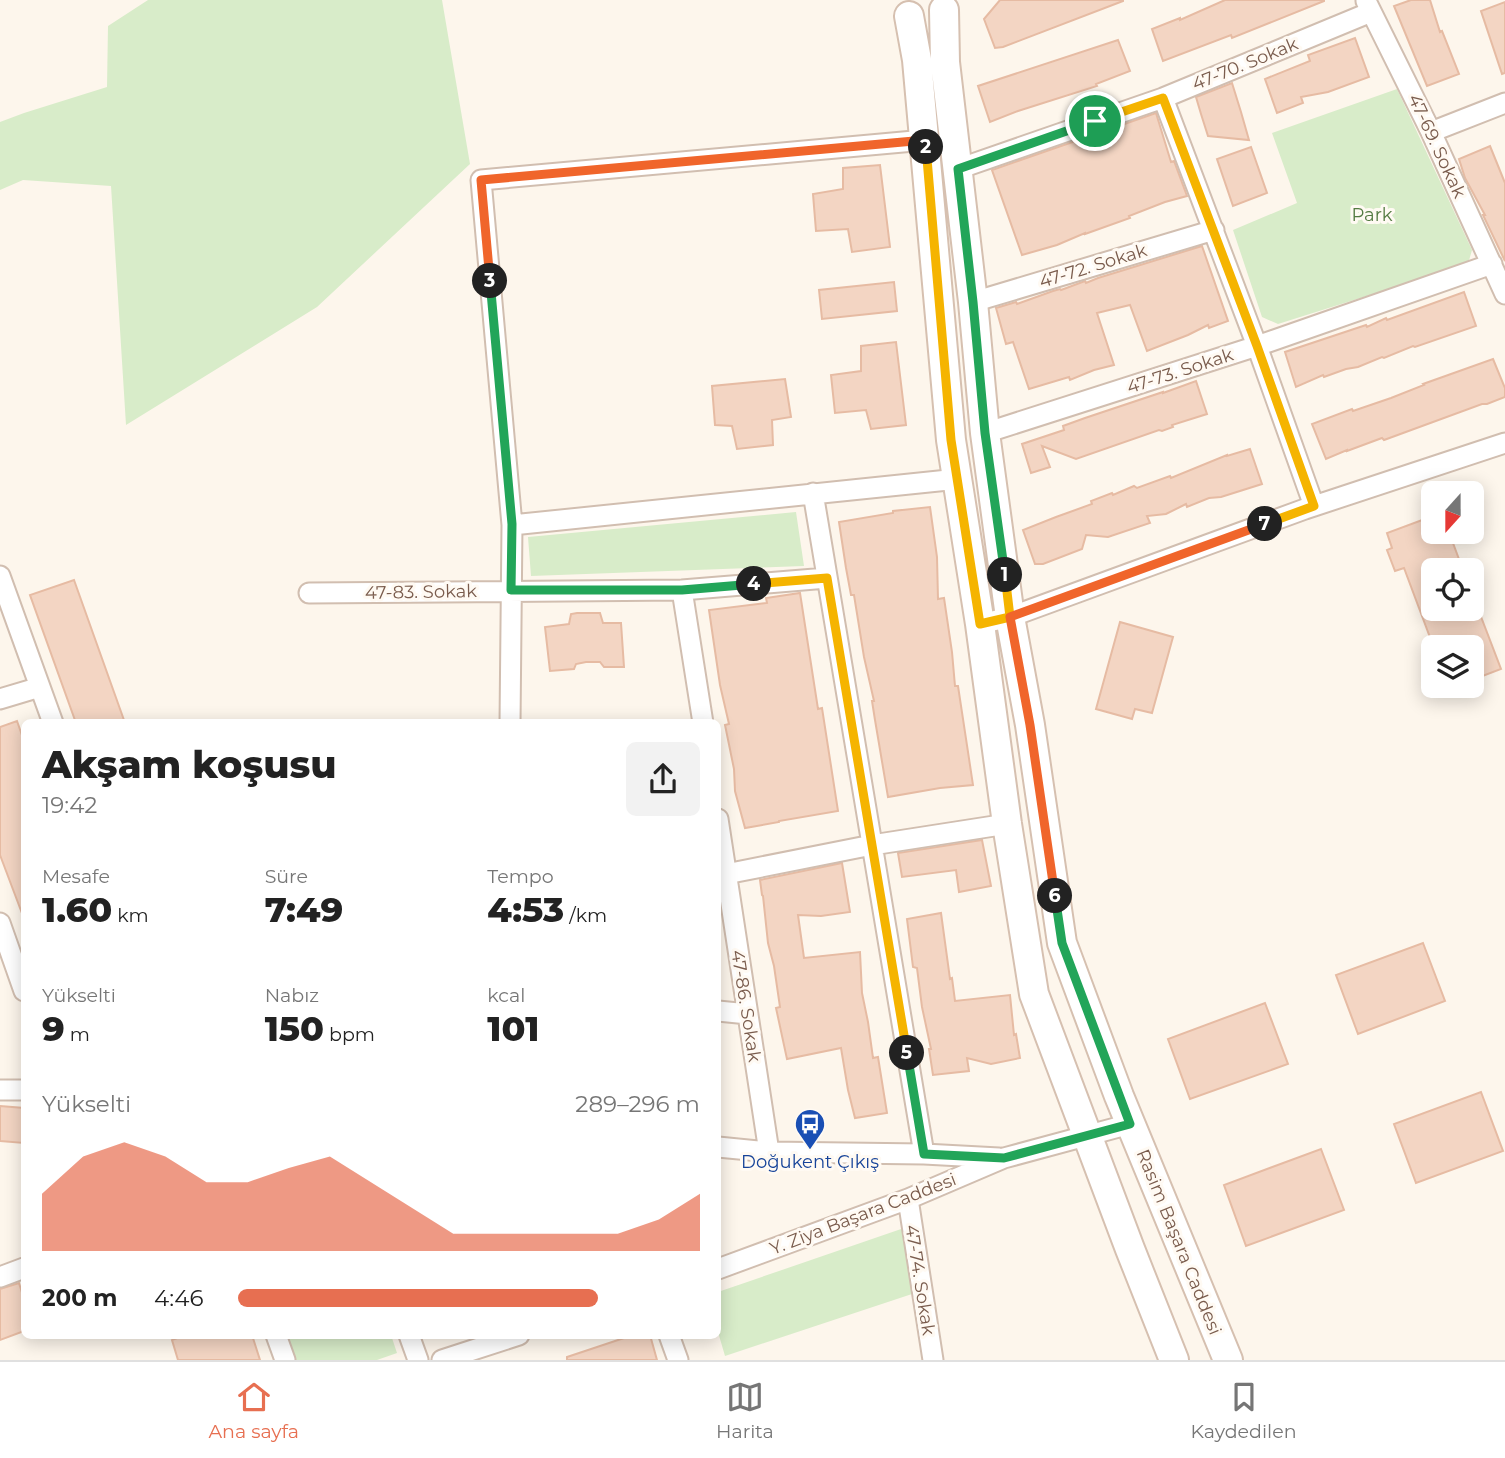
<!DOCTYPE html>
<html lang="tr">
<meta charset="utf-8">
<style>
body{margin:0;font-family:Montserrat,sans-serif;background:#f2f2f2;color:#222;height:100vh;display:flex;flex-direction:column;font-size:26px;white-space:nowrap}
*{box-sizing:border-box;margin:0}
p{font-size:23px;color:#767676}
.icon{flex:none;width:38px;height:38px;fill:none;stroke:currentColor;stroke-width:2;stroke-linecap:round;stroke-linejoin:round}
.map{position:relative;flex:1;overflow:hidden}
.details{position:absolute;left:21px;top:719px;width:700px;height:620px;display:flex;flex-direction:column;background:#fff;border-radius:10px;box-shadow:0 4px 18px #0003}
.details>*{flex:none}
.needle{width:46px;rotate:201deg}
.buttons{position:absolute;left:1421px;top:481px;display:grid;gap:14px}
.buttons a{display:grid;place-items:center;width:63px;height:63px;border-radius:10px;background:#fff;box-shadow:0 4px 18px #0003;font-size:35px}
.pin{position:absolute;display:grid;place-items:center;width:60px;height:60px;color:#fff;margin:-30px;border:4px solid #fff;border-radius:50%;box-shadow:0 2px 7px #0007}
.km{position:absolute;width:35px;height:35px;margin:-18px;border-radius:50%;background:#222;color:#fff;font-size:19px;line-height:35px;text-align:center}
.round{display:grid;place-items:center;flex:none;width:74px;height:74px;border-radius:10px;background:#f2f2f2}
.summary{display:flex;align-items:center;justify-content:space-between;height:119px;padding:0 21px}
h1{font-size:38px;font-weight:800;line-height:52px}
.metrics{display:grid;grid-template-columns:repeat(3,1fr);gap:10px;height:119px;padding:7px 21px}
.metrics div{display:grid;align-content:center}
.metrics b{font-size:35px;font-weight:800}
.metrics small{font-size:19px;font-weight:400}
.metrics p{font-size:19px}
.chart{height:196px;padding:14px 21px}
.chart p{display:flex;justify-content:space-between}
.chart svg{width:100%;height:126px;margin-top:7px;fill:#e76f51;opacity:.7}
ul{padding:0 21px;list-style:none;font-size:23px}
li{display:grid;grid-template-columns:112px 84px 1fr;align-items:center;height:52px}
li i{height:18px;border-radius:9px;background:#e76f51}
.tabs{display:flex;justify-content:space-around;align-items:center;height:98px;border-top:2px solid #e0e0e0;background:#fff;font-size:19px;color:#767676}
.tabs a{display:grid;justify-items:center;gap:4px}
.tabs .active{color:#e76f51}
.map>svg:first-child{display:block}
.green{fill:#d8ecc9}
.building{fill:#f3d5c3;stroke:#e6bba3;stroke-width:2}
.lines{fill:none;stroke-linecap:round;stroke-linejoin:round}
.street-casing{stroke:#d1beb0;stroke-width:23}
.secondary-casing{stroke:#d6c0b0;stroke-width:32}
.street{stroke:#fff;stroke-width:19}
.secondary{stroke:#fff;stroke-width:28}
.split-1-casing{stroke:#fff;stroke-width:14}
.split-2-casing{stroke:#fff;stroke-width:14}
.split-3-casing{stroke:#fff;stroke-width:14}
.split-4-casing{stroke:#fff;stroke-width:14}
.split-5-casing{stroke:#fff;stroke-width:14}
.split-6-casing{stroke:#fff;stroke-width:14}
.split-7-casing{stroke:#fff;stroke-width:14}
.split-8-casing{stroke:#fff;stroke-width:14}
.split-1{stroke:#22a559;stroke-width:9}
.split-2{stroke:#f5b400;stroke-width:9}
.split-3{stroke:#f0652b;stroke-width:9}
.split-4{stroke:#22a559;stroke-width:9}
.split-5{stroke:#f5b400;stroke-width:9}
.split-6{stroke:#22a559;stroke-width:9}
.split-7{stroke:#f0652b;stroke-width:9}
.split-8{stroke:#f5b400;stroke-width:9}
.labels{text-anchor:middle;stroke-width:6;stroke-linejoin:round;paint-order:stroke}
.street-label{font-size:18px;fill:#7a5c4d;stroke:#fffaf3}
.park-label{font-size:18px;fill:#537a41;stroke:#fffaf3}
.transit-label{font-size:18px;fill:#164399;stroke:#fffaf3}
</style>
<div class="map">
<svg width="1505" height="1360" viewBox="0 0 1505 1360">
<rect width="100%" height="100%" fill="#fdf6ec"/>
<!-- green -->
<path class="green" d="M148 0H442L470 164 317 307 126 425 111 186 23 180 0 190V122L24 113 107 87 108 26Z
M1397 89 1472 250 1468 264 1278 324 1262 317 1233 230 1297 203 1272 133Z
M796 512 804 566 531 576 528 537Z
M904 1228 912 1294 725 1356 718 1332V1292Z
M287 1335H391L397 1353 377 1360H295Z"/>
<!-- building -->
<path class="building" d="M1000 0H1123V1L1003 47 995 48 984 19Z
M1225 0H1324V1L1232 38 1231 35 1163 61 1152 29 1180 18V20Z
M1411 0H1430L1440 32 1442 31 1459 74 1427 86 1394 6Z
M1505 2V73L1502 74 1481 11Z
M1355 38 1369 77 1328 92 1301 97 1303 103 1277 113 1265 79 1310 61 1308 55Z
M1118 40 1130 71 1096 84 1097 86 1018 111 990 122 978 86Z
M1232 83 1241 112 1249 140 1208 136 1201 114 1196 97Z
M1156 113 1171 162 1174 161 1187 196 1165 202 1129 216 1130 218 1085 234V233L1057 245 1022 255 992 170Z
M1490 146 1505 183V261L1483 215H1485L1465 178 1459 159Z
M1251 147 1267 193 1233 206 1217 159Z
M880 165 890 247 852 252 848 229 816 231 813 194 843 189V168Z
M1202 246 1228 321 1209 328 1208 325 1188 335 1147 351 1130 305 1097 313 1114 365 1094 370 1070 380 1069 377 1029 389 1013 342 1006 344 996 308 1016 302 1017 304 1053 291 1060 289 1061 290 1085 281 1086 283 1098 278Z
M894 282 897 311 822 319 819 290Z
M1464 292 1476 326 1415 347 1413 346 1384 358 1382 357 1358 367 1346 369 1324 377 1323 375 1296 387 1285 352 1366 325 1367 327 1386 318 1387 320Z
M896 342 906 425 871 429 866 410 835 413 831 375 861 371V346Z
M1493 359 1505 388V397L1487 404H1482L1384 440 1382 438 1347 451V450L1326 459 1312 424 1352 409 1353 411 1391 398 1424 385 1423 384Z
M785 379 791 417 772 420 773 445 737 449 732 426 715 425 712 386Z
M1196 381 1207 414 1172 425 1173 427 1162 431 1159 430 1076 459 1042 446 1050 467 1031 473 1022 444 1064 430 1063 426 1085 418 1163 392V393Z
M1250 449 1262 484 1221 497 1209 498 1187 507 1186 504 1166 514 1147 516 1150 523 1108 537 1086 535 1082 549 1043 564H1035L1023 530 1056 517 1092 504 1091 501 1112 493 1113 495 1134 486 1137 488 1170 476 1171 478 1227 455V456Z
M930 507 937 557 938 599 944 598 952 652 955 686H958L973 785 940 788 888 797 875 720 872 701H874L864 657 854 595H851L846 568 839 522 893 513V511Z
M1433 516V532H1479V533L1453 543 1463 570H1433V609H1478L1501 669 1472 680V648H1434L1404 568 1395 571 1387 550 1392 548 1387 533Z
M74 580 125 723H76L30 595Z
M800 593 818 709 822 708 838 811 779 821V822L745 828 735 791 734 769 725 725 729 724 720 685 709 610 767 603 766 598Z
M577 613H600L603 623H621L624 667H604L600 662H586L576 664 574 669 550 671 545 627 569 624 571 614Z
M1120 622 1173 637 1152 713 1135 709 1132 719 1096 709Z
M17 721 24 741 23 916 0 855V727Z
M982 840 991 886 959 892 956 870 902 877 898 853Z
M842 863 850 912 821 916 798 915 804 958 860 952 862 993 868 1022 873 1058 878 1057 887 1113 855 1118 848 1090 841 1048 787 1059 776 1008 780 1007 774 966 768 943 763 896 762 895 760 880Z
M941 913 950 979 952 978 955 1001 1010 995 1014 1035 1016 1034 1020 1058 991 1064 967 1058 969 1071 933 1075 929 1049H931L922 1007 917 968 913 967 907 919Z
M1423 943 1445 1001 1358 1034 1336 975Z
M1265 1003 1288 1064 1190 1099 1168 1039Z
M1481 1092 1503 1151 1416 1183 1394 1124Z
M0 1106 24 1108V1143L0 1141Z
M1321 1149 1344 1210 1246 1246 1224 1185Z
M19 1283 24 1299V1331L0 1340V1289Z
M185 1335H252L260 1360H178L172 1340Z
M633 1335H650L657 1360H567V1357Z"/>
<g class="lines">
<!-- street casing -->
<g class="street-casing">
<path id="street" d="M1366 1 1431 132 1505 294
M1163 98 1257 346 1314 506
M1431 132 1505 103
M958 169 1163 98 1371 12
M973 302 1214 230
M985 433 1257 346 1492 264
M813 493 924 1154
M512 525 958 479
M0 576 53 723
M682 590 703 723
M309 593 682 590 827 578
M980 624 1010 617 1305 509 1505 443
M0 699 40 687
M510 723 512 525 481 180 925 140
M718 819 769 1152
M726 874 872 845 1007 824
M0 923 24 991
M718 1011 748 1014
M0 1090H24
M718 1147 769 1152 924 1154 999 1158
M908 1199 933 1360
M718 1269 908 1199 1004 1158 1130 1124
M0 1277 24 1268
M276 1335 285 1360
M409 1335 418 1360
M669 1335 678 1360
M442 1360 519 1335"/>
</g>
<!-- secondary casing -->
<g class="secondary-casing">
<path id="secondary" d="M944 10 945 62 973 302 985 433 1010 617 1030 725 1062 943 1119 1096 1228 1360
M909 16 917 60 951 440 980 624 1007 824 1034 994 1130 1249 1174 1360"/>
</g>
<!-- street -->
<use href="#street" class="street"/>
<!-- secondary -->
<use href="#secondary" class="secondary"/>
</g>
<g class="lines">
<!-- split-1 casing -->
<g class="split-1-casing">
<path id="split-1" d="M1005 575 985 433 973 302 958 169 1095 121"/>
</g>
<!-- split-2 casing -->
<g class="split-2-casing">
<path id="split-2" d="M926 147 951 440 980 624 1010 617 1005 575"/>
</g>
<!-- split-3 casing -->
<g class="split-3-casing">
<path id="split-3" d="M490 281 481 180 925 140 926 147"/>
</g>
<!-- split-4 casing -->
<g class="split-4-casing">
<path id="split-4" d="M490 281 512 524 511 590H682L754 584"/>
</g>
<!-- split-5 casing -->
<g class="split-5-casing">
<path id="split-5" d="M754 584 827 578 907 1053"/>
</g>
<!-- split-6 casing -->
<g class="split-6-casing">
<path id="split-6" d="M907 1053 924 1154 1004 1158 1130 1124 1062 943 1055 896"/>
</g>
<!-- split-7 casing -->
<g class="split-7-casing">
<path id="split-7" d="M1055 896 1030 725 1010 617 1265 524"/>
</g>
<!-- split-8 casing -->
<g class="split-8-casing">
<path id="split-8" d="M1095 121 1163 98 1257 346 1314 506 1265 524"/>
</g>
<!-- split-1 -->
<use href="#split-1" class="split-1"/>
<!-- split-2 -->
<use href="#split-2" class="split-2"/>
<!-- split-3 -->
<use href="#split-3" class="split-3"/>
<!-- split-4 -->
<use href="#split-4" class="split-4"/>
<!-- split-5 -->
<use href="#split-5" class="split-5"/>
<!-- split-6 -->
<use href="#split-6" class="split-6"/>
<!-- split-7 -->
<use href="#split-7" class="split-7"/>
<!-- split-8 -->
<use href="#split-8" class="split-8"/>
</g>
<!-- icons -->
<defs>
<g id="bus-pin" transform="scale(1.575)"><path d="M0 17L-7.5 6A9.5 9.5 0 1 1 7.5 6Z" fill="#1a4fb4" stroke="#fffaf3"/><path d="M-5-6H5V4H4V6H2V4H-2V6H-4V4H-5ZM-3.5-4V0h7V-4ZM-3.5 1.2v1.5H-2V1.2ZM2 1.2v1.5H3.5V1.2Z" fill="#fff"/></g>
</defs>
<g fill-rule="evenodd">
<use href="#bus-pin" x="810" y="1124"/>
</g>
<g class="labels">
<!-- street labels -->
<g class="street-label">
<text transform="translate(1245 64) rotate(-22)" y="6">47-70. Sokak</text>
<text transform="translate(1437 146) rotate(65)" y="6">47-69. Sokak</text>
<text transform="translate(1093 266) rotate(-17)" y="6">47-72. Sokak</text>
<text transform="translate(1180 371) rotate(-18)" y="6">47-73. Sokak</text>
<text transform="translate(421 592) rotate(-1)" y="6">47-83. Sokak</text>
<text transform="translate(746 1006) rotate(81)" y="6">47-86. Sokak</text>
<text transform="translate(863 1214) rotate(-21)" y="6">Y. Ziya Başara Caddesi</text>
<text transform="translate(1179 1242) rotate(68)" y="6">Rasim Başara Caddesi</text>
<text transform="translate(920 1280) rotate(81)" y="6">47-74. Sokak</text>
</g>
<!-- park labels -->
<g class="park-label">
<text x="1372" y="221">Park</text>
</g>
<!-- transit labels -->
<g class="transit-label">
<text x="810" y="1168">Doğukent Çıkış</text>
</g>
</g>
</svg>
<div class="buttons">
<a><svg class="needle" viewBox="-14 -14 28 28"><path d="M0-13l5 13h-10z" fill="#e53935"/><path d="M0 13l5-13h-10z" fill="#767676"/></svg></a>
<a><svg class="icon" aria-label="locate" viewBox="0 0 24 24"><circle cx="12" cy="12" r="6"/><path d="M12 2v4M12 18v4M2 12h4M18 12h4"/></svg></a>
<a><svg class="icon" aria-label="layers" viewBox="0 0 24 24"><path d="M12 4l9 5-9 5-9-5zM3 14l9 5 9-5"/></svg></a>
</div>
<div class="pin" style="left:1095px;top:121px;background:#1e9e55"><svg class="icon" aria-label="arrive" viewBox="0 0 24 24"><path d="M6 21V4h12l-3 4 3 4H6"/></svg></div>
<b class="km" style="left:1005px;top:575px">1</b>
<b class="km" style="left:926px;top:147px">2</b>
<b class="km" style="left:490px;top:281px">3</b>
<b class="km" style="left:754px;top:584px">4</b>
<b class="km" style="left:907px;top:1053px">5</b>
<b class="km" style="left:1055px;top:896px">6</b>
<b class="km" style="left:1265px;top:524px">7</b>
<section class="details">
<div class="summary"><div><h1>Akşam koşusu</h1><p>19:42</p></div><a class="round"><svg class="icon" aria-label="share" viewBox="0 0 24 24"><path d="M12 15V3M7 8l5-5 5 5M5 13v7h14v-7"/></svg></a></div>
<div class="metrics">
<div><p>Mesafe</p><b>1.60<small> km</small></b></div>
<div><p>Süre</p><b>7:49</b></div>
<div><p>Tempo</p><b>4:53<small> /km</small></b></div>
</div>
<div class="metrics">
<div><p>Yükselti</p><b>9<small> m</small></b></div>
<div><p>Nabız</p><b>150<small> bpm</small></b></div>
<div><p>kcal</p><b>101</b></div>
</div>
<div class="chart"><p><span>Yükselti</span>289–296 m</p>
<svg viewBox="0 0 160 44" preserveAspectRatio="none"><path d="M0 44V24L10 11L20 6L30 11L40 20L50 20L60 15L70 11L80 20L90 29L100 38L110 38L120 38L130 38L140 38L150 33L160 24V44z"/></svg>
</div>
<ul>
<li><b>200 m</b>4:46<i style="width:78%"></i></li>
</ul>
</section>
</div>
<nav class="tabs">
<a class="active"><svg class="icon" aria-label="home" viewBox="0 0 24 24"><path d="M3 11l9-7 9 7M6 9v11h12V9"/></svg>Ana sayfa</a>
<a><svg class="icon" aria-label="map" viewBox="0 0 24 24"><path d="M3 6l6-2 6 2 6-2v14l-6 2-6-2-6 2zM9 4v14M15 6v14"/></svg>Harita</a>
<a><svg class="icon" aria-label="saved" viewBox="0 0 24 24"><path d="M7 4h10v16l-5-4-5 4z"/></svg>Kaydedilen</a>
</nav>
